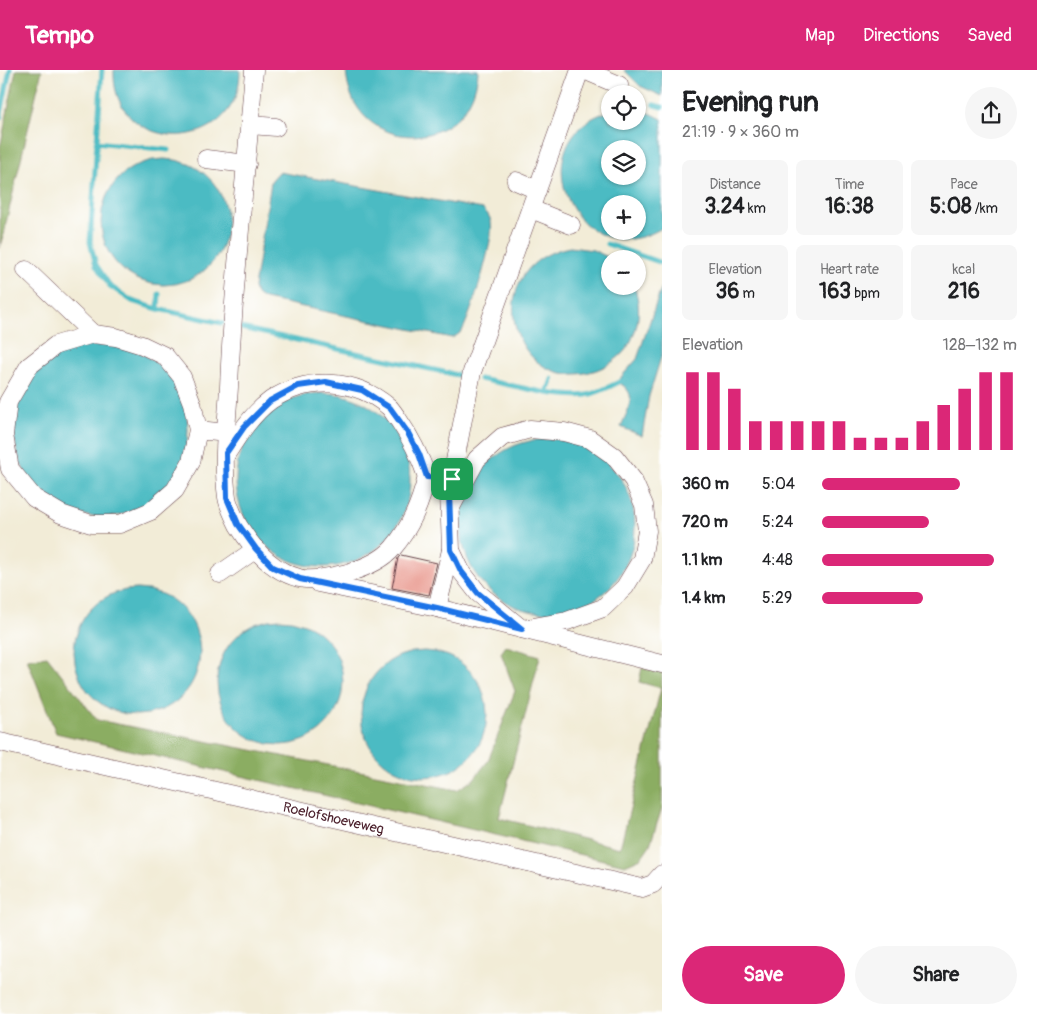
<!DOCTYPE html>
<meta charset="utf-8">
<style>
body{margin:0;font-family:Pangolin,sans-serif;background:#f6f6f6;color:#202124;height:100vh;display:flex;flex-direction:column;font-size:19px;white-space:nowrap}
*{box-sizing:border-box;margin:0}
p{font-size:16px;color:#757577}
.icon{flex:none;width:28px;height:28px;fill:none;stroke:currentColor;stroke-width:2;stroke-linecap:round;stroke-linejoin:round}
.map{position:relative;flex:1;overflow:hidden}
.drawer{display:flex;flex-direction:column;background:#fff;width:375px}
.drawer>*{flex:none}
.fabs{position:absolute;left:601px;top:15px;display:grid;gap:10px}
.fabs a{display:grid;place-items:center;width:45px;height:45px;border-radius:50%;background:#fff;box-shadow:0 1px 4px #0004;font-size:25px}
.pin{position:absolute;display:grid;place-items:center;width:42px;height:42px;color:#fff;margin:-21px;border-radius:10px;box-shadow:0 2px 8px #0006}
.round{display:grid;place-items:center;flex:none;width:52px;height:52px;border-radius:26px;background:#f6f6f6}
.summary{display:flex;align-items:center;justify-content:space-between;height:85px;padding:0 20px}
h1{font-size:28px;font-weight:700;line-height:38px}
.metrics{display:grid;grid-template-columns:repeat(3,1fr);gap:8px;height:85px;padding:5px 20px}
.metrics div{display:grid;align-content:center;border-radius:8px;background:#f6f6f6;text-align:center}
.metrics b{font-size:21px;font-weight:700}
.metrics small{font-size:14px;font-weight:400}
.metrics p{font-size:14px}
.chart{height:140px;padding:10px 20px}
.chart p{display:flex;justify-content:space-between}
.chart svg{width:100%;height:90px;margin-top:5px;stroke:#db2777;stroke-width:6}
.button{display:flex;gap:10px;margin-top:auto;padding:10px 20px}
.button a{flex:1;height:58px;border-radius:30px;background:#db2777;color:#fff;font-size:20px;font-weight:700;line-height:58px;text-align:center}
.button a+a{background:#f6f6f6;color:#202124}
ul{padding:0 20px;list-style:none;font-size:16px}
li{display:grid;grid-template-columns:80px 60px 1fr;align-items:center;height:38px}
li i{height:12px;border-radius:6px;background:#db2777}
header{display:flex;align-items:center;gap:30px;box-sizing:border-box;height:70px;padding:0 25px;background:#db2777;color:#fff}
header strong{font-size:24px}
nav{display:flex;gap:28px;margin-inline-start:auto;font-size:18px}
main{display:flex;flex:1;min-height:0}
.map>svg:first-child{display:block}
.forest{fill:#8bad62;stroke:#6a6646}
.water{fill:#4cbbc3;stroke:#4b6d77;fill-rule:evenodd}
.lines{fill:none;stroke-linecap:round;stroke-linejoin:round}
.stream{stroke:#4cbbc3;stroke-width:5}
.building{fill:#e79084}
.minor-casing{stroke:#633e45;stroke-width:19}
.minor{stroke:#fff;stroke-width:18}
.route-casing{stroke:#fff;stroke-width:10}
.route{stroke:#1a73e8;stroke-width:6}
.labels{text-anchor:middle;stroke-width:5;stroke-linejoin:round;paint-order:stroke}
.street-label{font-size:14px;fill:#4a1f2b;stroke:#fff}
</style>
<header>
<strong>Tempo</strong>
<nav><a>Map</a><a>Directions</a><a>Saved</a></nav>
</header>
<main>
<div class="map">
<svg width="662" height="944" viewBox="0 0 662 944">
<rect width="100%" height="100%" fill="#fff"/>
<filter id="ink" filterUnits="userSpaceOnUse"><feTurbulence type="fractalNoise" baseFrequency=".02" numOctaves="2"/><feDisplacementMap in="SourceGraphic" scale="10" xChannelSelector="R" yChannelSelector="G"/><feConvolveMatrix kernelMatrix="1 2 1 2 8 2 1 2 1" color-interpolation-filters="sRGB"/></filter>
<filter id="wash" filterUnits="userSpaceOnUse"><feTurbulence type="fractalNoise" baseFrequency=".0096" numOctaves="4" result="noise"/><feDisplacementMap in="SourceGraphic" scale="20" xChannelSelector="R" yChannelSelector="G"/><feGaussianBlur stdDeviation="1.12" result="paint"/><feColorMatrix in="noise" values="0 0 0 0 0 0 0 0 0 0 0 0 0 0 0 0 0 1.4 0 .05"/><feComposite in="paint" operator="in"/></filter>
<g filter="url(#wash)">
<rect width="100%" height="100%" fill="#f2ecd7"/>
<!-- forest -->
<path class="forest" d="M16 0H42L0 178V78Z
M506 576 540 586 499 748 620 778 661 618 639 612 642 598 662 603V738L650 775 641 788 625 795 56 663 27 589 47 586 97 650 457 720 473 710 488 691 515 621 501 583Z"/>
<!-- water -->
<path class="water" d="M114 0H240C240 89 110 85 114 0Z
M346 0H478V2C470 89 350 86 346 0Z
M624 0H662V26L640 16Z
M638 40 652 44 662 49V158C575 210 516 68 610 41V51H638ZM610 79H638V106H610ZM610 134H638V161H610Z
M101 152a63 63 0 1 1 126 0a63 63 0 1 1-126 0Z
M279 102 483 139C487 143 490 146 491 152 495 169 471 245 462 261 459 264 456 266 452 268L265 229C259 226 255 224 254 217L270 119 271 111Z
M570 177 593 180 612 189H610V216H634C642 237 639 259 627 278 617 291 602 300 585 303 507 317 480 194 570 177Z
M662 216V284L649 326 642 366 621 357C627 340 639 326 621 314V307L637 289Z
M14 360a87 87 0 1 1 174 0a87 87 0 1 1-174 0Z
M236 410a87 87 0 1 1 174 0a87 87 0 1 1-174 0Z
M461 456a87 87 0 1 1 174 0a87 87 0 1 1-174 0Z
M74 582a63 63 0 1 1 126 0a63 63 0 1 1-126 0Z
M217 612a63 63 0 1 1 126 0a63 63 0 1 1-126 0Z
M361 644a63 63 0 1 1 126 0a63 63 0 1 1-126 0Z"/>
<g class="lines">
<!-- stream -->
<path class="stream" d="M102 0 90 172 96 195 110 216 132 231 158 239 159 224
M654 35 662 37
M0 48 10 0
M96 72 168 80
M607 174 662 193
M158 239 222 253
M241 258 462 306
M480 309 547 323 552 309
M547 323C583 328 588 328 621 311"/>
</g>
<g id="blocks">
<!-- building -->
<path class="building" d="M401 485 437 493 429 525 392 518 398 488Z"/>
</g>
</g>
<g filter="url(#ink)">
<use href="#blocks" fill-opacity="0" stroke="#633e45" stroke-width="1"/>
<g class="lines">
<!-- minor casing -->
<g class="minor-casing">
<g id="minor">
<path d="M254 0C246 106 233 211 229 317 227 353 222 391 227 427 228 435 234 447 238 455 252 478 272 501 299 508 312 512 334 506 347 503 364 498 382 491 393 478 411 457 420 434 427 407L452 409"/>
<path d="M584 0 619 15"/>
<path d="M250 55 276 57"/>
<path d="M206 89 247 94"/>
<path d="M516 111 537 120"/>
<path d="M531 139 571 155"/>
<path d="M26 200 93 264"/>
<path d="M198 360 192 333 182 307 165 286 142 275 116 267 93 264 56 275 29 296 8 332 4 365 10 399 34 428 61 444 91 454H120L151 441 175 420 191 392 198 360 227 363"/>
<path d="M227 383C239 364 253 343 271 330 308 306 355 308 389 337 392 340 395 345 398 349 411 368 420 386 427 407"/>
<path d="M450 439 477 389 502 367 530 359 564 362 590 369 614 386 633 410 644 435 647 461 642 489 625 517 603 538 567 551 522 559 478 523 461 501 451 480 449 422 472 302 580 0"/>
<path d="M451 480 437 538 662 594"/>
<path d="M220 504 256 479"/>
<path d="M318 513 437 538"/>
<path id="s1" d="M0 672 642 818 653 814 662 804"/>
</g>
</g>
<!-- minor -->
<use href="#minor" class="minor"/>
</g>
</g>
<g class="lines" filter="url(#ink)">
<!-- route casing -->
<g class="route-casing">
<path id="route" d="M326 312 362 320 390 338 408 363 419 384 427 407 452 409 449 422 451 480 461 501 478 523 522 559 437 538 300 509 273 497 256 479 238 454 227 428 226 383 244 357 270 331 298 316Z"/>
</g>
<!-- route -->
<use href="#route" class="route"/>
</g>
<g class="labels">
<!-- street labels -->
<g class="street-label">
<text dy="5" stroke="none"><textPath href="#s1" startOffset="342">Roelofshoeveweg</textPath></text>
</g>
</g>
</svg>
<div class="fabs">
<a><svg class="icon" aria-label="locate" viewBox="0 0 24 24"><circle cx="12" cy="12" r="6"/><path d="M12 2v4M12 18v4M2 12h4M18 12h4"/></svg></a>
<a><svg class="icon" aria-label="layers" viewBox="0 0 24 24"><path d="M12 4l9 5-9 5-9-5zM3 14l9 5 9-5"/></svg></a>
<a>+</a>
<a>−</a>
</div>
<div class="pin" style="left:452px;top:409px;background:#1e9e55"><svg class="icon" aria-label="arrive" viewBox="0 0 24 24"><path d="M6 21V4h12l-3 4 3 4H6"/></svg></div>
</div>
<section class="drawer">
<div class="summary"><div><h1>Evening run</h1><p>21:19 · 9 × 360 m</p></div><a class="round"><svg class="icon" aria-label="share" viewBox="0 0 24 24"><path d="M12 15V3M7 8l5-5 5 5M5 13v7h14v-7"/></svg></a></div>
<div class="metrics">
<div><p>Distance</p><b>3.24<small> km</small></b></div>
<div><p>Time</p><b>16:38</b></div>
<div><p>Pace</p><b>5:08<small> /km</small></b></div>
</div>
<div class="metrics">
<div><p>Elevation</p><b>36<small> m</small></b></div>
<div><p>Heart rate</p><b>163<small> bpm</small></b></div>
<div><p>kcal</p><b>216</b></div>
</div>
<div class="chart"><p><span>Elevation</span>128–132 m</p>
<svg viewBox="0 0 160 44" preserveAspectRatio="none"><path d="M5 44V6M15 44V6M25 44V14M35 44V30M45 44V30M55 44V30M65 44V30M75 44V30M85 44V38M95 44V38M105 44V38M115 44V30M125 44V22M135 44V14M145 44V6M155 44V6"/></svg>
</div>
<ul>
<li><b>360 m</b>5:04<i style="width:71%"></i></li>
<li><b>720 m</b>5:24<i style="width:55%"></i></li>
<li><b>1.1 km</b>4:48<i style="width:88%"></i></li>
<li><b>1.4 km</b>5:29<i style="width:52%"></i></li>
</ul>
<div class="button"><a>Save</a><a>Share</a></div>
</section>
</main>
